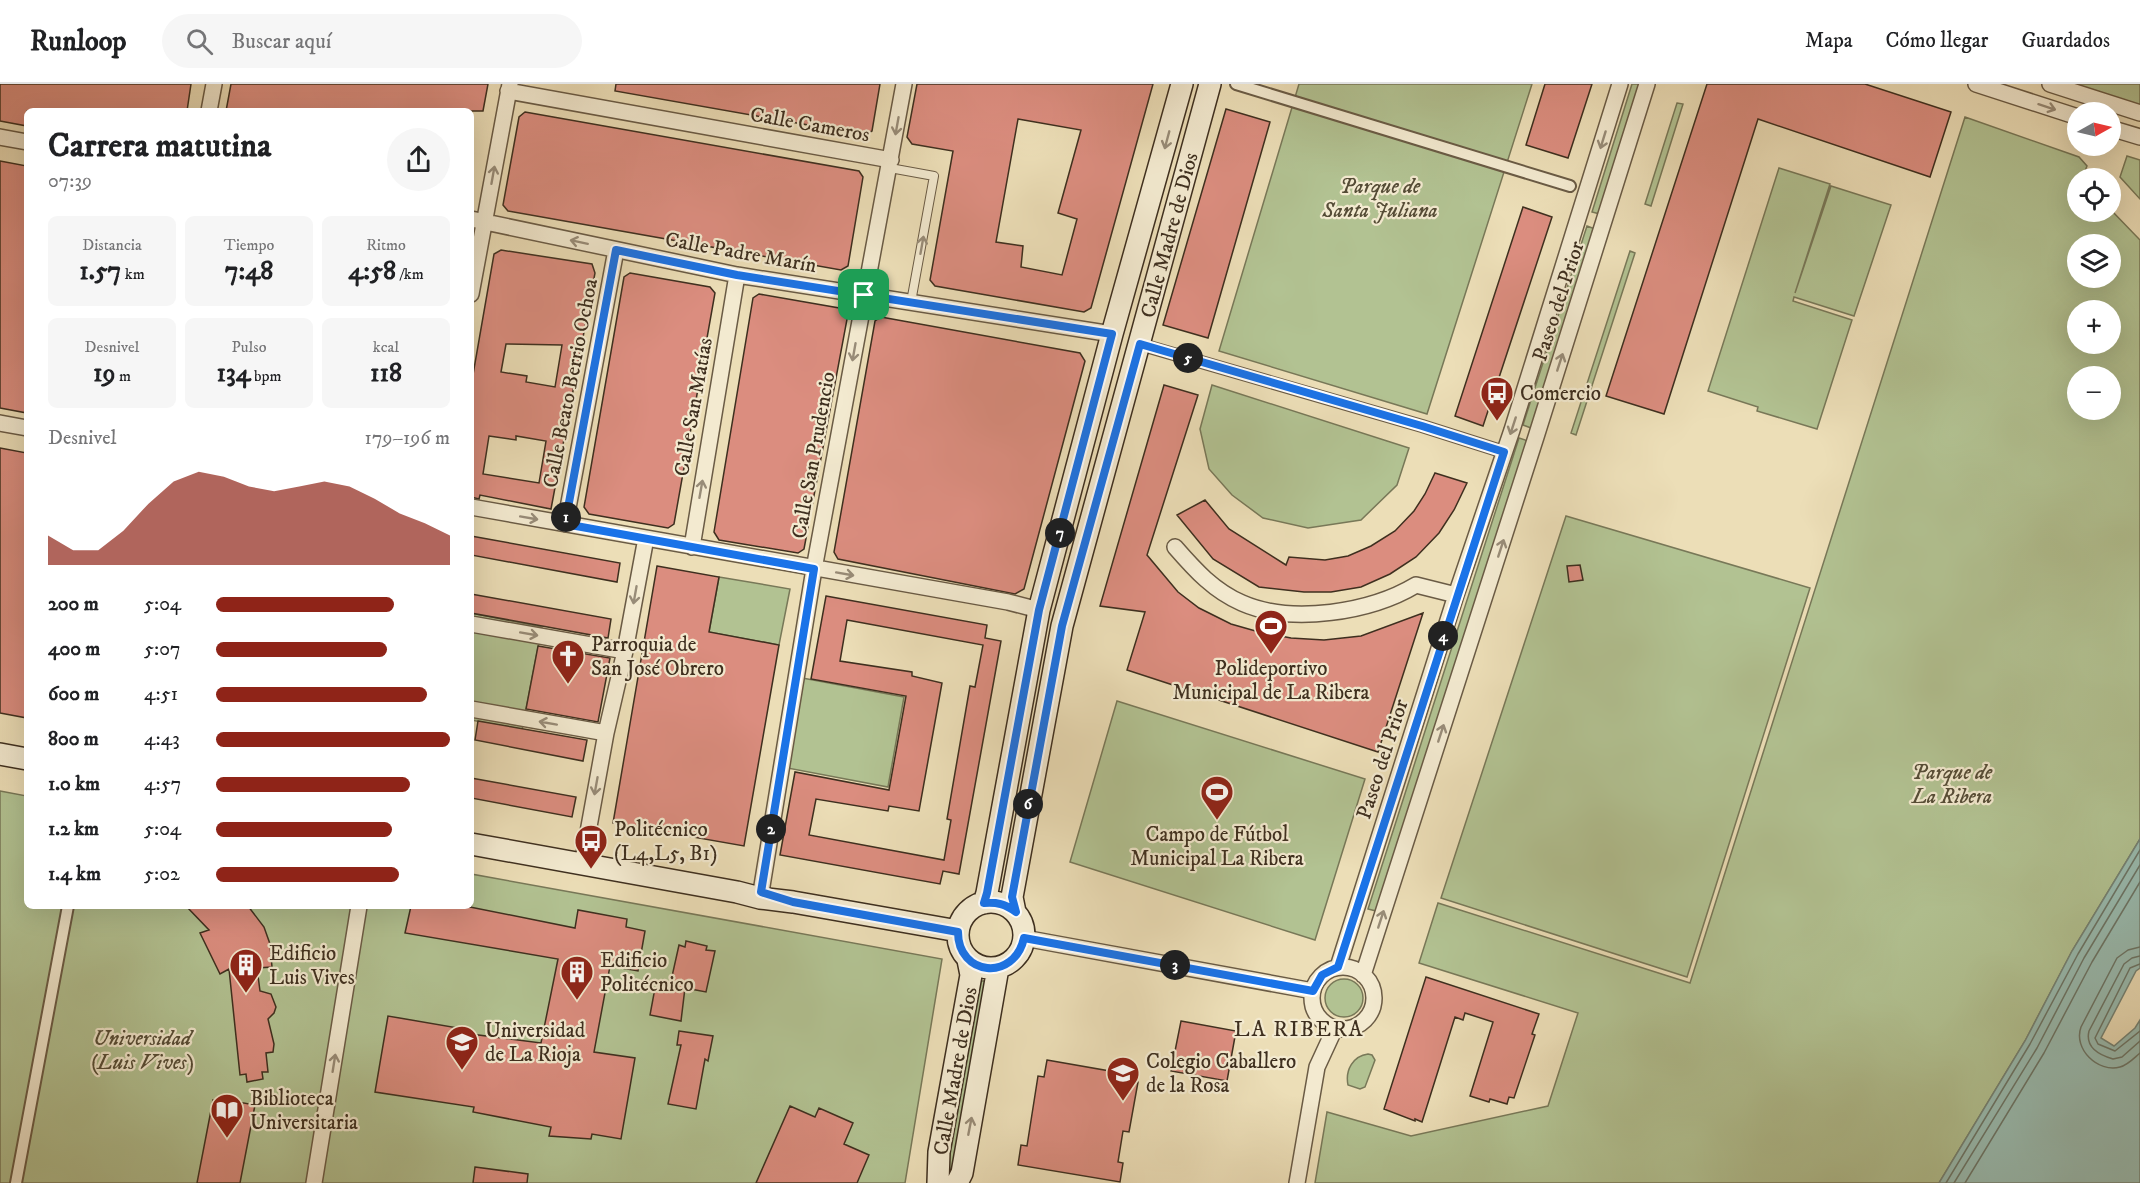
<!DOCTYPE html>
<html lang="es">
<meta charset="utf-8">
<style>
body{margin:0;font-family:"IM FELL DW Pica",serif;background:#f6f6f6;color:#202124;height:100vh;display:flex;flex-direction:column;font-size:22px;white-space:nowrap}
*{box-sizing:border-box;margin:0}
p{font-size:20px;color:#757577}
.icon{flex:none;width:33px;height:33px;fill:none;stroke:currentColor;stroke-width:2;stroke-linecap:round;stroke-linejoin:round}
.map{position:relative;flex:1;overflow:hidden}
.side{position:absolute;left:24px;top:24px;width:450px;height:801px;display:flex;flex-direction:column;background:#fff;border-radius:9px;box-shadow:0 6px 24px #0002}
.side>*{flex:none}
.needle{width:39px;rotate:82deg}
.tools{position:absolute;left:2067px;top:18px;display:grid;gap:12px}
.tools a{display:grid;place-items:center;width:54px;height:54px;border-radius:50%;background:#fff;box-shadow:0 6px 24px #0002;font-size:30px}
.pin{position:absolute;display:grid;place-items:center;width:51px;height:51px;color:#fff;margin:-26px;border-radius:12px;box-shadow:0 3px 9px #0006}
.km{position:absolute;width:30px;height:30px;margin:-15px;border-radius:50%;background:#222;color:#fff;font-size:16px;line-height:30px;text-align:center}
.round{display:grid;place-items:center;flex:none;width:63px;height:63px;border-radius:32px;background:#f6f6f6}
.overview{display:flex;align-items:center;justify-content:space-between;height:102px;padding:0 24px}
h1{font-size:33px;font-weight:700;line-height:45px}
.figures{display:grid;grid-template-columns:repeat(3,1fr);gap:9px;height:102px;padding:6px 24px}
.figures div{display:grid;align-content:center;border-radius:9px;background:#f6f6f6;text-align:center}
.figures b{font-size:26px;font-weight:700}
.figures small{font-size:16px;font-weight:400}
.figures p{font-size:16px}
.chart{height:168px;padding:12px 24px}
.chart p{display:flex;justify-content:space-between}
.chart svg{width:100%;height:108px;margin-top:6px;fill:#8f2418;opacity:.7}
ul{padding:0 24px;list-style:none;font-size:20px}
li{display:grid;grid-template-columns:96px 72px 1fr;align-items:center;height:45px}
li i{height:15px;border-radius:8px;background:#8f2418}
header{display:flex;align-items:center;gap:36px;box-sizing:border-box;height:84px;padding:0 30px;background:#fff;border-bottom:2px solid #e0e0e0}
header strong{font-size:28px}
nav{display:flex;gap:33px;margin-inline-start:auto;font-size:21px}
.search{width:420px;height:54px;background:#f6f6f6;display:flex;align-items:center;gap:15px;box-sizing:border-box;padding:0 21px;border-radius:33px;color:#757577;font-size:22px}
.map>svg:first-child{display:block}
.green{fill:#b2c292;stroke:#787858;stroke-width:1.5;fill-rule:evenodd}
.water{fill:#99bcb1;stroke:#758477;stroke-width:1.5}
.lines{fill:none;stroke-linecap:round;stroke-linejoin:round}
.shore{stroke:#6c7668;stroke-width:1.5}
.building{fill:#db8d7f;stroke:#3e2f1f;stroke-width:1.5;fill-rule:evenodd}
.service-casing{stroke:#6a5b45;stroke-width:10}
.pedestrian-casing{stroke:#6a5b45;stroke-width:14}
.minor-casing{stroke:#6a5b45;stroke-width:18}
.secondary-casing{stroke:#3e2f1f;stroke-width:24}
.service{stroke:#f3ead0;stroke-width:8}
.pedestrian{stroke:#f3ead0;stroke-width:10}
.minor{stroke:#f3ead0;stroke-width:15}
.secondary{stroke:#f3ead0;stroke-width:21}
.oneway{stroke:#988c78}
.route-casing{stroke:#fff;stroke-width:12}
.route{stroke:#1a73e8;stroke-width:8}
.labels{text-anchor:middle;stroke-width:4.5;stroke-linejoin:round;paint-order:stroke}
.street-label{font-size:21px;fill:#3e2f1f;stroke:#f3ead0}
.park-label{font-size:21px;font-style:italic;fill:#554c36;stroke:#f3ead0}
.poi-label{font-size:21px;fill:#3e2f1f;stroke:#f3ead0;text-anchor:start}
.neighbourhood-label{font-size:22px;letter-spacing:1.5px;fill:#3e2f1f;stroke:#f3ead0}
</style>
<header>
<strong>Runloop</strong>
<div class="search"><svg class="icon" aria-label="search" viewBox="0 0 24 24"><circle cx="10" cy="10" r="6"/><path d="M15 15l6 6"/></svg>Buscar aquí</div>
<nav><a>Mapa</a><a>Cómo llegar</a><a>Guardados</a></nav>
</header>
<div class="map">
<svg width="2140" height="1099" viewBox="0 0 2140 1099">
<rect width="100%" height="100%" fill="#ecdeb7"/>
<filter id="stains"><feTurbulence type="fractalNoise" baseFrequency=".00333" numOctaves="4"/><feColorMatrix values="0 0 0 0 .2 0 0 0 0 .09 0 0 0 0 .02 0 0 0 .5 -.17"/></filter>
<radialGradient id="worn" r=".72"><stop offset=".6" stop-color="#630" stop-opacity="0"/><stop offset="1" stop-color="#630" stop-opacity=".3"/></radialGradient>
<!-- green -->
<path class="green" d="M1299 0H1532L1427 330 1219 267Z
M1632 0H1641L1600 130 1592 128Z
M2060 0H2140V19L2137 28Z
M1677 19 1683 20 1651 122 1645 120Z
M1965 33 2079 73 2087 82 2082 94H2078V128L2111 126 2140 156V755L2072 867 2025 957 1939 1099H1315L1327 1028 1411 1052 1548 1022 1578 929 1419 879 1438 819 1690 899ZM2078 160H2110V194H2078ZM2078 226H2110V260H2078ZM2078 292H2110V326H2078Z
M2127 72 2140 76V115L2120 93Z
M1779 84 1830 100 1795 209 1831 102 1891 121 1854 232 1794 213 1793 217 1852 236 1817 345 1757 327 1758 323 1708 307Z
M1587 142 1595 145 1531 344 1523 341Z
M1630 167 1635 169 1576 351 1571 349Z
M1212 301 1409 364 1397 401 1361 436 1308 444 1263 434 1232 411 1209 385 1200 345Z
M1519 354 1528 357 1376 827 1368 825Z
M1566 432 1810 504 1687 893 1441 814Z
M719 493 790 505 779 561 709 548Z
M471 529 542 543 522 646 471 636Z
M797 593 904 613 888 703 782 683Z
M1117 617 1365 695 1315 856 1070 778Z
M0 707 27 712V822H471V790L942 875 905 1099H0Z
M1325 914a19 19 0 1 1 38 0a19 19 0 1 1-38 0Z
M980 897H988L950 1099H945L952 1050Z
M1368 970 1372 971 1375 976 1365 1003 1360 1005 1348 1001C1345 986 1353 972 1368 970Z"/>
<!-- water -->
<path class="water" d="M2140 755V884L2136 887 2101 954 2114 962 2135 944 2140 936V1099H1939L2025 957 2072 867Z"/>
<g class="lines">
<!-- shore -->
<path class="shore" d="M2140 863 2128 866 2117 874 2081 943C2073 965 2098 989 2120 983 2128 981 2134 974 2140 969
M2140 872 2132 874 2124 880 2089 947C2085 963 2099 971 2113 975L2122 973 2140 957
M2140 880 2130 884 2095 954 2098 960 2115 967 2140 947
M1946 1099 2030 960 2078 870 2140 766
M1954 1099 2037 964 2084 874 2140 781
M1965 1099 2044 969 2092 878 2140 798"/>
</g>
<!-- building -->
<path class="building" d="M0 0H191L187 27H27V42L0 37Z
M231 0H488L483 27H226Z
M616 0H880L872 47 865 51 615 7Z
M917 0H1153L1091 224 1084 228 935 202 930 196 953 67 912 60 907 53ZM1018 35 1081 46 1058 129 1077 135 1062 191 1021 183 1023 162 996 158Z
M1545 0H1592L1568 74 1526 61Z
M1707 0H1865L1951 28 1930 93 1758 35 1664 330 1606 312Z
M1226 25 1270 38 1208 254 1163 241Z
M525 28 859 87 863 93 848 182 841 186 508 127 503 121 519 33Z
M0 77 27 82V329L0 324Z
M1523 123 1552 133 1483 342 1455 332Z
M501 166 592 180 595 189 551 425 480 411 479 415 471 413V302L494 170ZM506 260 562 261 555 303 526 298 527 292 501 288ZM489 352 516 356V352L546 357 539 399 483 390Z
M630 189 710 203 715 209 674 440 668 444 589 430 584 423 624 193Z
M759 210 845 225 848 230 804 465 798 469 719 456 714 448 753 214Z
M881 233 1080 269 1085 277 1024 505 1015 510 838 475 834 468 875 237Z
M1164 301 1198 311 1147 471 1178 508 1199 524 1231 540 1259 548 1291 554 1324 556 1361 552 1423 529 1378 668 1127 586 1145 528 1100 522Z
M0 364 27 369V634L0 629Z
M1435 389 1467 399 1454 426 1439 449 1416 473 1390 490 1361 503 1331 508H1304L1259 503 1213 475 1177 431 1205 416 1229 445 1286 481 1289 473 1325 476 1348 472 1371 462 1395 447 1414 427 1425 410Z
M471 452 620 479 617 498 471 471Z
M1580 481 1583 496 1569 498 1567 482Z
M657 482 719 493 709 548 779 561 744 762 613 739Z
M471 510 611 535 608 554 471 529Z
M826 512 987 541 985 554 1001 557 959 790 943 787 940 800 780 771 795 688 889 706 906 612 811 595ZM847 536 983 561 975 603 970 602 947 735 951 736 944 776 809 751 816 715 888 727 889 722 919 727 942 599 912 592V588L840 577Z
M538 562 610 574 598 638 526 625Z
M478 637 587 656 583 677 475 656Z
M471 694 576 713 572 733 471 714Z
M186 822H248L264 843 270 860 272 883 257 884 260 907 271 910 276 923 274 929 268 935 274 960 273 968 266 969 268 988H262L263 995 247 998 246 990 240 991 229 885 220 890 200 849 209 846Z
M411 822H465L575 844 578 826 627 835 626 843 645 847 638 887 610 882 594 968 635 974 621 1055 592 1050 591 1055 549 1052 551 1043 473 1028 474 1023 375 1008 388 932 464 945 463 949 541 959 558 875 405 849Z
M686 857 707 862 706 866 715 867 706 908 685 904 681 937 650 931 655 904 669 906 679 861 685 863Z
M1426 893 1539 930 1532 950 1535 951 1514 1014 1509 1013 1507 1020 1490 1015 1489 1018 1470 1012 1493 938 1465 929 1463 936 1455 933 1422 1038 1415 1035V1037L1384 1025Z
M1181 937 1236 947 1227 997 1171 987Z
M679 947 713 952 708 977 705 975 696 1025 668 1020 681 961H677Z
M1047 976 1121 989V995L1138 998 1129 1048 1123 1047 1118 1078 1123 1079 1120 1098 1018 1081 1021 1061 1027 1062 1038 992 1044 993Z
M213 1016 232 1021 233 1017 255 1021 240 1099H197Z
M790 1022 815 1033 819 1024 853 1039 844 1060 869 1071 857 1099H756Z
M475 1083 528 1090 527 1099H473Z"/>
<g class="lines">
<!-- service casing -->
<g class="service-casing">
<path id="service" d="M890 84 934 92 911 218"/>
</g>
<!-- pedestrian casing -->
<g class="pedestrian-casing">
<path id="pedestrian" d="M1236 0 1570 102
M1139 260 1422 342 1504 368
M16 1099 68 822"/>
</g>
<!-- minor casing -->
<g class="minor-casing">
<path id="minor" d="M1976 0 2078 33
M2050 0 2140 29
M508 7 891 76
M209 27 214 0
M2110 44 2140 53
M0 53 27 58
M471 135 737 191 1112 250
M471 210 510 0
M0 339 27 344
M471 423 1008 518 1039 526
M565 440 616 166
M692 463 737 191
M1175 463C1195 486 1214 507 1242 519 1292 541 1371 528 1416 501L1456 511
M471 540 625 567
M471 625 606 649
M582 781 606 649 625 567 646 454
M761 808 814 485 904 0
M1024 854 1313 907
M1338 883 1456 511 1512 346 1620 0
M1312 914a31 31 0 1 1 62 0a31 31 0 1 1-62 0Z
M1363 891 1536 353 1647 0
M314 1099 359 822
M1297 1099 1317 983 1335 944"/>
</g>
<!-- secondary casing -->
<g class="secondary-casing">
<path id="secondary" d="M0 670 27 675
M471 760 737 808 760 814 793 818 958 847
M958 851a33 33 0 1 1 66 0a33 33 0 1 1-66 0Z
M984 819 987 809 1039 526 1112 250 1182 0
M1015 828 1012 813 1062 542 1210 0
M938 1099 939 1068 971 891 968 876
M957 1099 962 1089 998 884"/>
</g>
<!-- service -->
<use href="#service" class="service"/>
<!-- pedestrian -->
<use href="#pedestrian" class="pedestrian"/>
<!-- minor -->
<use href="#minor" class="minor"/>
<!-- secondary -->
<use href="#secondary" class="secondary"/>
</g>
<!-- one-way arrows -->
<defs><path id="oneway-shaft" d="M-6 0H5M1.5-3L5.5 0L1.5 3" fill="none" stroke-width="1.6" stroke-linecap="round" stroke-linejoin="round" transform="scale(1.5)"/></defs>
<g class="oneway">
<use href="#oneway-shaft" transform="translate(2047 23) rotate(18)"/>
<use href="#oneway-shaft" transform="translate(897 42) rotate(100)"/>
<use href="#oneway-shaft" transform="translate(1167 56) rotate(105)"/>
<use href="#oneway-shaft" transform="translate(1603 56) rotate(107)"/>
<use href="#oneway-shaft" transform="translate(493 91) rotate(-80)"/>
<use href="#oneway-shaft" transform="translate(579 158) rotate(-168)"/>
<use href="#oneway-shaft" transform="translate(922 161) rotate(-80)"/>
<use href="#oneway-shaft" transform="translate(854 268) rotate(100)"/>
<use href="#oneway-shaft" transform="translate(1560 278) rotate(-72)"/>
<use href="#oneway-shaft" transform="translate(1513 342) rotate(108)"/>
<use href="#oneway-shaft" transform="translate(701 405) rotate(-80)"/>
<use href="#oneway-shaft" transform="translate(529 434) rotate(10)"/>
<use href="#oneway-shaft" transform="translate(1501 464) rotate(-72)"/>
<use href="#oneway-shaft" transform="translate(845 490) rotate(10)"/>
<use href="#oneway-shaft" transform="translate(635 511) rotate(100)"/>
<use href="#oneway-shaft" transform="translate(529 550) rotate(10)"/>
<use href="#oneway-shaft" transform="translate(548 639) rotate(-170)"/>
<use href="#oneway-shaft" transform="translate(1441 649) rotate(-72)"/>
<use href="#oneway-shaft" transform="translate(596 702) rotate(100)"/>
<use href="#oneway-shaft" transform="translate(1381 835) rotate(-72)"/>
<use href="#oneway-shaft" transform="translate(334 979) rotate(-81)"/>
<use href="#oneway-shaft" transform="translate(970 1042) rotate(-79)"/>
</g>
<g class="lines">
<!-- route casing -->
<g class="route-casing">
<path id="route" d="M616 166 737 191 1112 250 1039 526 987 809 984 819C997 818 1005 820 1016 828L1012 813 1062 542 1140 260 1422 342 1504 368 1338 883 1322 891 1313 907 1024 854C1014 898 958 892 958 848L793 818 761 808 814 485 565 440Z"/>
</g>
<!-- route -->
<use href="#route" class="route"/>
</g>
<!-- icons -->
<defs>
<g id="bus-pin" transform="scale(1.725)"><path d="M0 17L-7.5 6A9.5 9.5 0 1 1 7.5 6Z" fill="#8f2418" stroke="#f3ead0"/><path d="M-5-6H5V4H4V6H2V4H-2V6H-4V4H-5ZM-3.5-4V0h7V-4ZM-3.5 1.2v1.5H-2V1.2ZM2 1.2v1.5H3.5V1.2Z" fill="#fff"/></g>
<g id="stadium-pin" transform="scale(1.725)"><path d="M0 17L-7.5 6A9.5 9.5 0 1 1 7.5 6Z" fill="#8f2418" stroke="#f3ead0"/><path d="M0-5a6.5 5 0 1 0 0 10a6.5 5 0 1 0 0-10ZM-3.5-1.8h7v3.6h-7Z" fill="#fff"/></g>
<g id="church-pin" transform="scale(1.725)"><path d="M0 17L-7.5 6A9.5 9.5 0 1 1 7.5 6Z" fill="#8f2418" stroke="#f3ead0"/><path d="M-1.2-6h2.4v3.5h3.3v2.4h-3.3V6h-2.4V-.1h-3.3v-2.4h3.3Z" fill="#fff"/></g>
<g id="building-pin" transform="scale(1.725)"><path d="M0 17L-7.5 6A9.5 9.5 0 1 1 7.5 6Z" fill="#8f2418" stroke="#f3ead0"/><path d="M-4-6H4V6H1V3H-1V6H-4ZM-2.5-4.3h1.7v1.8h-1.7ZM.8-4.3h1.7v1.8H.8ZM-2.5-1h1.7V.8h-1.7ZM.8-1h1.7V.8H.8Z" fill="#fff"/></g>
<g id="university-pin" transform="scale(1.725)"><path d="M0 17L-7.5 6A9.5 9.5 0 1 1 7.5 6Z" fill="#8f2418" stroke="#f3ead0"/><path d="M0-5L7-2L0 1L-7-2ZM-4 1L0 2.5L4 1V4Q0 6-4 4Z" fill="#fff"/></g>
<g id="school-pin" transform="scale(1.725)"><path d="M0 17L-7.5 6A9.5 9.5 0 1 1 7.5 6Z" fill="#8f2418" stroke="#f3ead0"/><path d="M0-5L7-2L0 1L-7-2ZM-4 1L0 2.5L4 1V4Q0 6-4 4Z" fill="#fff"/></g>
<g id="library-pin" transform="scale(1.725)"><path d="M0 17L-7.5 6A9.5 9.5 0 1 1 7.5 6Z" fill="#8f2418" stroke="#f3ead0"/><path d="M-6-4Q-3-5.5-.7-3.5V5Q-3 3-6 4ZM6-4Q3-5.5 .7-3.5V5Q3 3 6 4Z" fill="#fff"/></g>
</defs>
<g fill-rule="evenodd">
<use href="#bus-pin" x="1497" y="309"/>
<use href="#stadium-pin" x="1271" y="542"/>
<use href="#church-pin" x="568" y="572"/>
<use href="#stadium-pin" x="1217" y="708"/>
<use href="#bus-pin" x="591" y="757"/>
<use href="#building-pin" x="246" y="881"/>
<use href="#building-pin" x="577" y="888"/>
<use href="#university-pin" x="462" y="958"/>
<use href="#school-pin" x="1123" y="989"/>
<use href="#library-pin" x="227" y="1026"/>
</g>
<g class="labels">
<!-- street labels -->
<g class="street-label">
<text transform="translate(810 40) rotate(10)" y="7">Calle Cameros</text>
<text transform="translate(1169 151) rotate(-75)" y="7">Calle Madre de Dios</text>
<text transform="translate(741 168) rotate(10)" y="7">Calle Padre Marín</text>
<text transform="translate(1558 217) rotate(-72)" y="7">Paseo del Prior</text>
<text transform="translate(570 299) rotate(-79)" y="7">Calle Beato Berrio Ochoa</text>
<text transform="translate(693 323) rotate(-80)" y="7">Calle San Matías</text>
<text transform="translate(813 371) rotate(-80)" y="7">Calle San Prudencio</text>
<text transform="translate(1382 675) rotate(-72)" y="7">Paseo del Prior</text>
<text transform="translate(955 987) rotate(-80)" y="7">Calle Madre de Dios</text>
</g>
<!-- park labels -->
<g class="park-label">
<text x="1380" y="109">Parque de<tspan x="1380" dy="24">Santa Juliana</tspan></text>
<text x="1952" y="695">Parque de<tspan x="1952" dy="24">La Ribera</tspan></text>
<text x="142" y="961">Universidad<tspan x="142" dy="24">(Luis Vives)</tspan></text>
</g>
<!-- poi labels -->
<g class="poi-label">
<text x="1520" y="316">Comercio</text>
<text x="591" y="567">Parroquia de<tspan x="591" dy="24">San José Obrero</tspan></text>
<text x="1271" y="591" text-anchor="middle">Polideportivo<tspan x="1271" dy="24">Municipal de La Ribera</tspan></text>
<text x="614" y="752">Politécnico<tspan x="614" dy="24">(L4,L5, B1)</tspan></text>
<text x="1217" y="757" text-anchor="middle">Campo de Fútbol<tspan x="1217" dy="24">Municipal La Ribera</tspan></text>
<text x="269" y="876">Edificio<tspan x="269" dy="24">Luis Vives</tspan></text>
<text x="600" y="883">Edificio<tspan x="600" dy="24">Politécnico</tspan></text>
<text x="485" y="953">Universidad<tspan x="485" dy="24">de La Rioja</tspan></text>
<text x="1146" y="984">Colegio Caballero<tspan x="1146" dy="24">de la Rosa</tspan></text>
<text x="250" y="1021">Biblioteca<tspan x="250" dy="24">Universitaria</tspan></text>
</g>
<!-- neighbourhood labels -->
<g class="neighbourhood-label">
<text x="1299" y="952">LA RIBERA</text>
</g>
</g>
<rect width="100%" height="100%" filter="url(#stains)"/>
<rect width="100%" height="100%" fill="url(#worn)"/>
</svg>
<div class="tools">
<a><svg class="needle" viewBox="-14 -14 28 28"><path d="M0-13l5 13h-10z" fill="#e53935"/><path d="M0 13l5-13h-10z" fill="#757577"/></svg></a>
<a><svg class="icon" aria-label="locate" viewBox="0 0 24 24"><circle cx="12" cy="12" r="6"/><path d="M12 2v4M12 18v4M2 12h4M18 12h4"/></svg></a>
<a><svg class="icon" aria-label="layers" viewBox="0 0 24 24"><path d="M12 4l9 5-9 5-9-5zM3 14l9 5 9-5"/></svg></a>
<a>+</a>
<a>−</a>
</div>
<div class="pin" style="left:864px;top:211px;background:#1e9e55"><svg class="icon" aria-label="arrive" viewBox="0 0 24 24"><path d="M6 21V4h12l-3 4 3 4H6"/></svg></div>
<b class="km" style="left:566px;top:433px">1</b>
<b class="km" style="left:771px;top:745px">2</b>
<b class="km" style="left:1175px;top:881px">3</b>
<b class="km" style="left:1443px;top:552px">4</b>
<b class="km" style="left:1188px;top:274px">5</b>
<b class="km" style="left:1028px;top:720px">6</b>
<b class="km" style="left:1060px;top:449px">7</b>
<section class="side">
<div class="overview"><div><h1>Carrera matutina</h1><p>07:39</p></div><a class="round"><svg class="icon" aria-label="share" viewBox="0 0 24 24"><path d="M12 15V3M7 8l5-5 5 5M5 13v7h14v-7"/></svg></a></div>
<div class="figures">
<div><p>Distancia</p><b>1.57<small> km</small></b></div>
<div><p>Tiempo</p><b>7:48</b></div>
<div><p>Ritmo</p><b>4:58<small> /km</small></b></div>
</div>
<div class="figures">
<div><p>Desnivel</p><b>19<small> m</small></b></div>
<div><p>Pulso</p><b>134<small> bpm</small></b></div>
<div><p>kcal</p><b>118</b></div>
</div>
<div class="chart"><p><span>Desnivel</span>179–196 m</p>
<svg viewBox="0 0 160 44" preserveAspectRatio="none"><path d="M0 44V32L10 38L20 38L30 30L40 19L50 10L60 6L70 8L80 12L90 14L100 12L110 10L120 12L130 17L140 23L150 27L160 32V44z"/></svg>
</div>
<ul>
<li><b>200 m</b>5:04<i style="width:76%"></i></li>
<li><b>400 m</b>5:07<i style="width:73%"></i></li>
<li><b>600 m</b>4:51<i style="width:90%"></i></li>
<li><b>800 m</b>4:43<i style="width:100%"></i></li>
<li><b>1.0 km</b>4:57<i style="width:83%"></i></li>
<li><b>1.2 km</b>5:04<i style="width:75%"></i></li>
<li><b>1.4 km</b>5:02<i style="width:78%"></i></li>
</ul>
</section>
</div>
